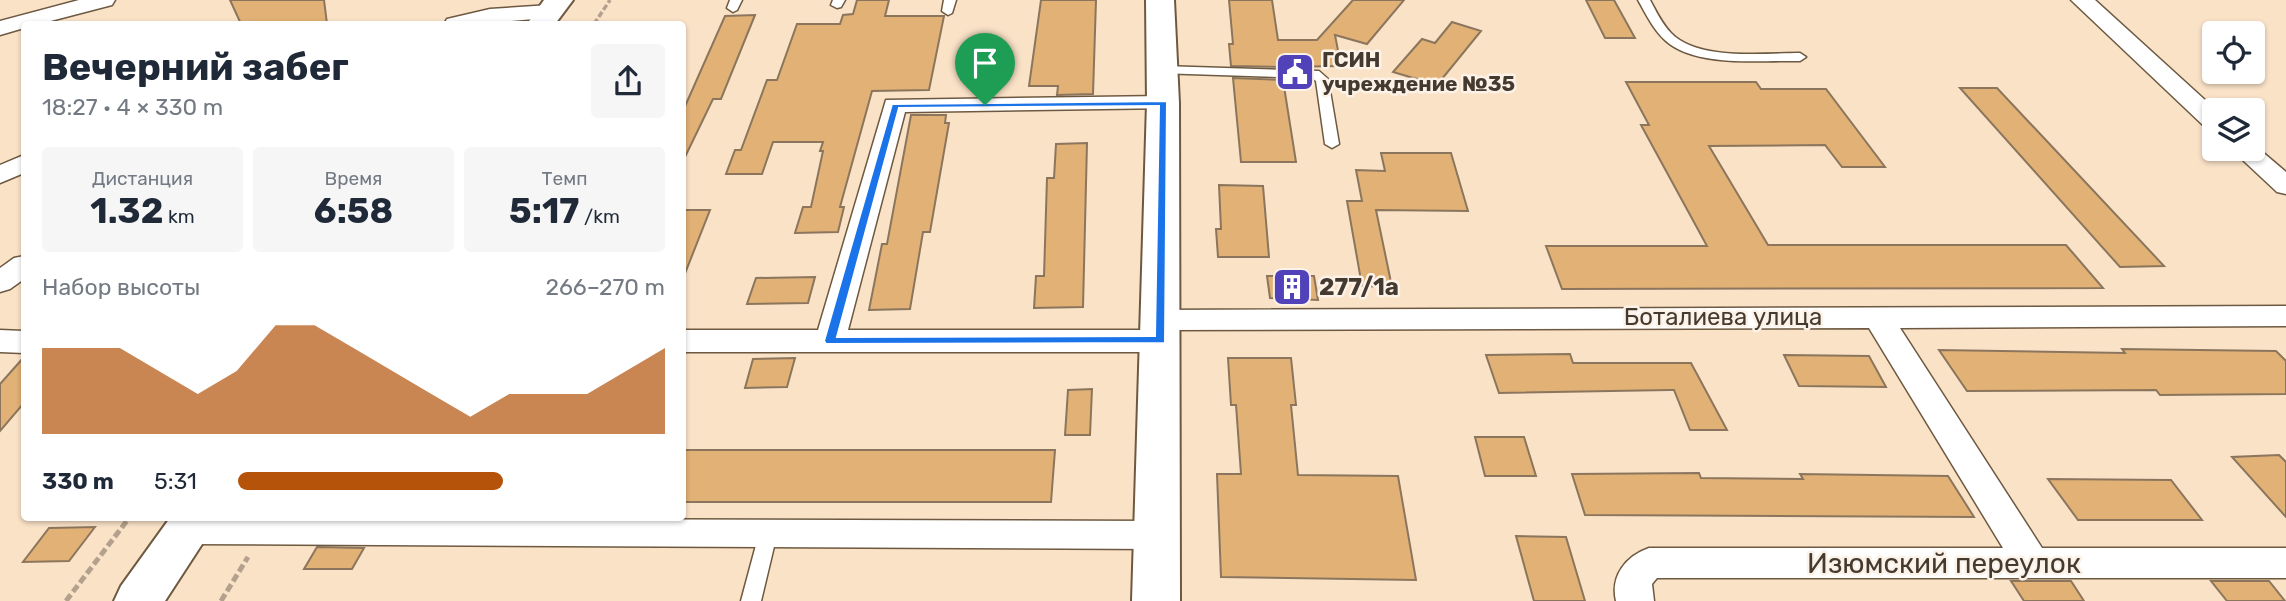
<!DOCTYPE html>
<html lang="ru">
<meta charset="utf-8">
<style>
body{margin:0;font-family:Rubik,sans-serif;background:#f6f6f7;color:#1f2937;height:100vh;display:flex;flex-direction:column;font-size:26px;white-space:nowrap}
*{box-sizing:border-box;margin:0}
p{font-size:23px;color:#747a83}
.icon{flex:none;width:38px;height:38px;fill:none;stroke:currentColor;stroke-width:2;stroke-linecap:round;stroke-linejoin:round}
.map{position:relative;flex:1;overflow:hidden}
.sheet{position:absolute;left:21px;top:21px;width:665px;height:500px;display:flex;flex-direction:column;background:#fff;border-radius:7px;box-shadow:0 2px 5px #0004}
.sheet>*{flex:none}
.buttons{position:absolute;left:2202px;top:21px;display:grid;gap:14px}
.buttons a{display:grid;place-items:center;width:63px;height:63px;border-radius:7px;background:#fff;box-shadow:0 2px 5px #0004;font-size:35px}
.pin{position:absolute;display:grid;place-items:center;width:60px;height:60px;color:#fff;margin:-72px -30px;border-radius:50% 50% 50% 0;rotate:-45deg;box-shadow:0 0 7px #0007}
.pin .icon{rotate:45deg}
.round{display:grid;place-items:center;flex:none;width:74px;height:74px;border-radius:7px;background:#f6f6f7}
.overview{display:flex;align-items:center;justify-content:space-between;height:119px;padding:0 21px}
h1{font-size:38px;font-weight:700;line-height:52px}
.metrics{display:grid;grid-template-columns:repeat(3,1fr);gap:10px;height:119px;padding:7px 21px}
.metrics div{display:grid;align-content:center;border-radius:7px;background:#f6f6f7;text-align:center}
.metrics b{font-size:35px;font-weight:700}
.metrics small{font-size:19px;font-weight:400}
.metrics p{font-size:19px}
.chart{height:196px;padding:14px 21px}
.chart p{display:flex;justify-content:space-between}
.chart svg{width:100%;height:126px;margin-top:7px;fill:#b45309;opacity:.7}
ul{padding:0 21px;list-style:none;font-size:23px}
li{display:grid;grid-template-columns:112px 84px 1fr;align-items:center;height:52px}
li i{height:18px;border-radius:9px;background:#b45309}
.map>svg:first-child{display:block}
.building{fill:#e1b176;stroke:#8b765d;stroke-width:2}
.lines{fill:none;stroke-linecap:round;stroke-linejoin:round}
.lane-casing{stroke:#6d5941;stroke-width:3}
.street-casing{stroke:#6d5941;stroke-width:3}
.secondary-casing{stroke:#6d5941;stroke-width:4}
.path-far1{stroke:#b4a18d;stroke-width:3.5;stroke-dasharray:6 2.5;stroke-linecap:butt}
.path{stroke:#b4a18d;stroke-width:5;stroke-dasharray:8 3.5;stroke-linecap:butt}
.lane{fill:#fff;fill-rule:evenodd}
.street{fill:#fff;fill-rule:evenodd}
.secondary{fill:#fff;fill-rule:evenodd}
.route{fill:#1a73e8;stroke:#fff;stroke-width:2;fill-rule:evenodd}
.labels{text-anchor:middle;stroke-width:5;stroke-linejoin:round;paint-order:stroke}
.far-poi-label{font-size:21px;font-weight:bold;fill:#443a30;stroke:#fcf2e7;text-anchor:start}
.poi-label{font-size:24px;font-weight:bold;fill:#443a30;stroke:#fcf2e7;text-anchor:start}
.street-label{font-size:24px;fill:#443a30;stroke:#fcf2e7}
.near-street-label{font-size:28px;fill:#443a30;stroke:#fcf2e7}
</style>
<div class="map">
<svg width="2286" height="601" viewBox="0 0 2286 601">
<rect width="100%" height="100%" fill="#fae2c7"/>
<!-- building -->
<path class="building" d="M230 0H324L327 24H241Z
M857 0H889L885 16H944L929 90 872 91 840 207H844L838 232 795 233 803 207H811L823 151H820L823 142H773L762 174H726L735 150H741L767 80H777L797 24H840L843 15 853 14Z
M1041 0H1096L1093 94 1057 95 1058 86H1029Z
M1229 0H1272L1278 40H1317L1353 0H1404L1367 44 1335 35 1341 66 1281 67 1231 66 1229 44H1233Z
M1586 0H1614L1635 38H1605Z
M755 15 721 99H713L685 157 682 156V113L725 16Z
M1452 22 1481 31 1437 85 1393 72 1422 39 1435 43Z
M1233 78 1283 80 1296 162H1241Z
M1626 82H1756L1761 89H1826L1885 167H1842L1825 145 1709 146 1768 245H2066L2103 288 1562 289 1546 246H1707L1641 125H1649Z
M1960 88H1997L2164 266 2120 267Z
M911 115H946L945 123H949L930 232H923L910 309 869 310 882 244H887Z
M1087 143 1083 307 1034 308 1036 276H1044L1047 178H1054L1056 144Z
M1381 153H1451L1468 211 1376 210 1392 287 1362 286 1347 201H1362L1356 170 1385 171Z
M1219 185 1263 186 1269 257H1218L1216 229H1221Z
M682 210H710L684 276H682Z
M1267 276H1314L1318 300 1270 298Z
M815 277 808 303 747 304 756 278Z
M2122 349 2276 351 2286 361V394L2160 395 2156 390 1967 391 1939 350 2125 353Z
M1570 354 1573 363H1691L1727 430H1690L1674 390H1670L1499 393 1486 355Z
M1784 355 1869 356 1886 387 1799 386Z
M24 357V403L0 431V384Z
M795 358 787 387 745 388 753 359Z
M1228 358H1291L1296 405H1291L1298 475 1398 476 1416 580 1221 577 1217 474H1241L1236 405H1231Z
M1092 389 1090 435H1065L1068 390Z
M1475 437H1524L1536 476H1485Z
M682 450H1055L1051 502H682Z
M2279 455 2286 462V517L2232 457Z
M1699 473 1701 478 1803 479 1800 474 1948 476 1974 517 1585 515 1572 474Z
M2048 479 2171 480 2202 520H2078Z
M95 527 69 561 23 562 49 528Z
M1516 536 1566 537 1585 601H1534Z
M317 547 364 548 352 569H304Z
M2011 581H2071L2084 601H2024Z
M2211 581H2269L2285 601H2227Z"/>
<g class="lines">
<!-- lane casing -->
<g class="lane-casing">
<path id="lane" d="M730 0H742L737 10 733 12 727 8Z
M833 0H845L841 7 837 8 831 5Z
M944 0H956L952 13 948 15 942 11Z
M1638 0H1650C1656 11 1662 24 1671 33 1698 61 1763 53 1800 53L1806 57 1800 61C1761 60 1697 68 1666 41 1654 31 1646 14 1638 0Z
M1162 66 1319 71 1328 79 1339 144 1332 148 1325 144 1316 81 1312 78 1158 73 1156 70Z
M768 526 775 529 777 534 761 601H741L759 534 761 529Z"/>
</g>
<!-- street casing -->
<g class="street-casing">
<path id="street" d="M79 0H115L112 5 39 24H24V28L0 35V21Z
M2071 0H2095L2216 110 2214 129 2205 127Z
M550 5 558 7 561 12 558 17 477 24H444L447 19 490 9Z
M1163 96 1172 98 1175 103 1172 108 905 112 848 330H1161L1172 333 1176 341 1172 349 1161 352H682V330H818L886 100Z
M2253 144 2286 172V194L2277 192 2231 149H2252Z
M24 155V173L0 183V165Z
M24 256V279L10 289 0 292V268L14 258Z
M2286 306V326L1900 328 2042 548H2286V578H1657L1652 584 1654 601H1616C1610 576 1626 556 1649 548H2003L1869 328 1161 330 1150 327 1146 320 1150 313 1161 310Z
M0 330 24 331V353L0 352Z
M180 518 1157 521 1170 525 1175 535 1170 545 1157 549 187 544 174 540 169 530 174 520Z"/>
</g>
<!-- secondary casing -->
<g class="secondary-casing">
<path id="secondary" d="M544 0H573L555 24H527Z
M1146 0H1174L1179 103 1180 601H1132L1147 103Z
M170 518H219L165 601H114L121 586Z"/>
</g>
<!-- path-far1 -->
<path class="path-far1" d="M594 24 610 0"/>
<!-- path -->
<path class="path" d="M66 601 129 518
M221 601 248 557"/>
<!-- lane -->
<use href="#lane" class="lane"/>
<!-- street -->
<use href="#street" class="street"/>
<!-- secondary -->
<use href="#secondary" class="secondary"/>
</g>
<!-- route -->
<path class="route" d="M1167 101 1165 343 826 344 824 341 892 104ZM1159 106 1155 336 837 337 899 108Z"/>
<!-- icons -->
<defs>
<g id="civic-square" transform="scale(2.0125)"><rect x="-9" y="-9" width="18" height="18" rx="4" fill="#5142b9" stroke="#fcf2e7"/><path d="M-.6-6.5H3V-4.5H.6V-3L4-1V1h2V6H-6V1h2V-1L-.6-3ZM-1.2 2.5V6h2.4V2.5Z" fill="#fff"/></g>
<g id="building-square" transform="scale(2.0125)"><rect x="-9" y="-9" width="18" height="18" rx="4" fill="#5142b9" stroke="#fcf2e7"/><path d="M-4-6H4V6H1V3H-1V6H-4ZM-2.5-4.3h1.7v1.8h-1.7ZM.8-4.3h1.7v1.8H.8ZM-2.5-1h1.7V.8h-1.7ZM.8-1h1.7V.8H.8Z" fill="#fff"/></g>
</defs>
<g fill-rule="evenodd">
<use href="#civic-square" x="1295" y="72"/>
<use href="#building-square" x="1292" y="287"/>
</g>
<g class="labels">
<!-- far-poi labels -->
<g class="far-poi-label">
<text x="1322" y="67">ГСИН<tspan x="1322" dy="24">учреждение №35</tspan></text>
</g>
<!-- poi labels -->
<g class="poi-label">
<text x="1319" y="295">277/1а</text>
</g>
<!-- street labels -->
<g class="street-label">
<text x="1723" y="325">Боталиева улица</text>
</g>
<!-- near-street labels -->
<g class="near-street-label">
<text x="1944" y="573">Изюмский переулок</text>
</g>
</g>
</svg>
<div class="buttons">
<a><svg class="icon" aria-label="locate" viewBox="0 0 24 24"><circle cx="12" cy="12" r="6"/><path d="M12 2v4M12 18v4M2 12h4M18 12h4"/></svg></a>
<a><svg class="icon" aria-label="layers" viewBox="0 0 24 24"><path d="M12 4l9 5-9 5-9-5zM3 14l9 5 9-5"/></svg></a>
</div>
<div class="pin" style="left:985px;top:105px;background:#1e9e55"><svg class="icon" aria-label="arrive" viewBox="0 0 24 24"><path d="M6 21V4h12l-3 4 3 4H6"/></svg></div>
<section class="sheet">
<div class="overview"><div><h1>Вечерний забег</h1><p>18:27 · 4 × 330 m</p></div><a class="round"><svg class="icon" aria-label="share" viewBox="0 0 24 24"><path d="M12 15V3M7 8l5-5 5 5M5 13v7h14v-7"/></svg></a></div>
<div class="metrics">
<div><p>Дистанция</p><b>1.32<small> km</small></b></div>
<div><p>Время</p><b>6:58</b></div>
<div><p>Темп</p><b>5:17<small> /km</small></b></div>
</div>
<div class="chart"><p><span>Набор высоты</span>266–270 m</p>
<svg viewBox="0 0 160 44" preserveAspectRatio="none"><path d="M0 44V14L10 14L20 14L30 22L40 30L50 22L60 6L70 6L80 14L90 22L100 30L110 38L120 30L130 30L140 30L150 22L160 14V44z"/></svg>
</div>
<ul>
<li><b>330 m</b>5:31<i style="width:62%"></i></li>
</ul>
</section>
</div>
